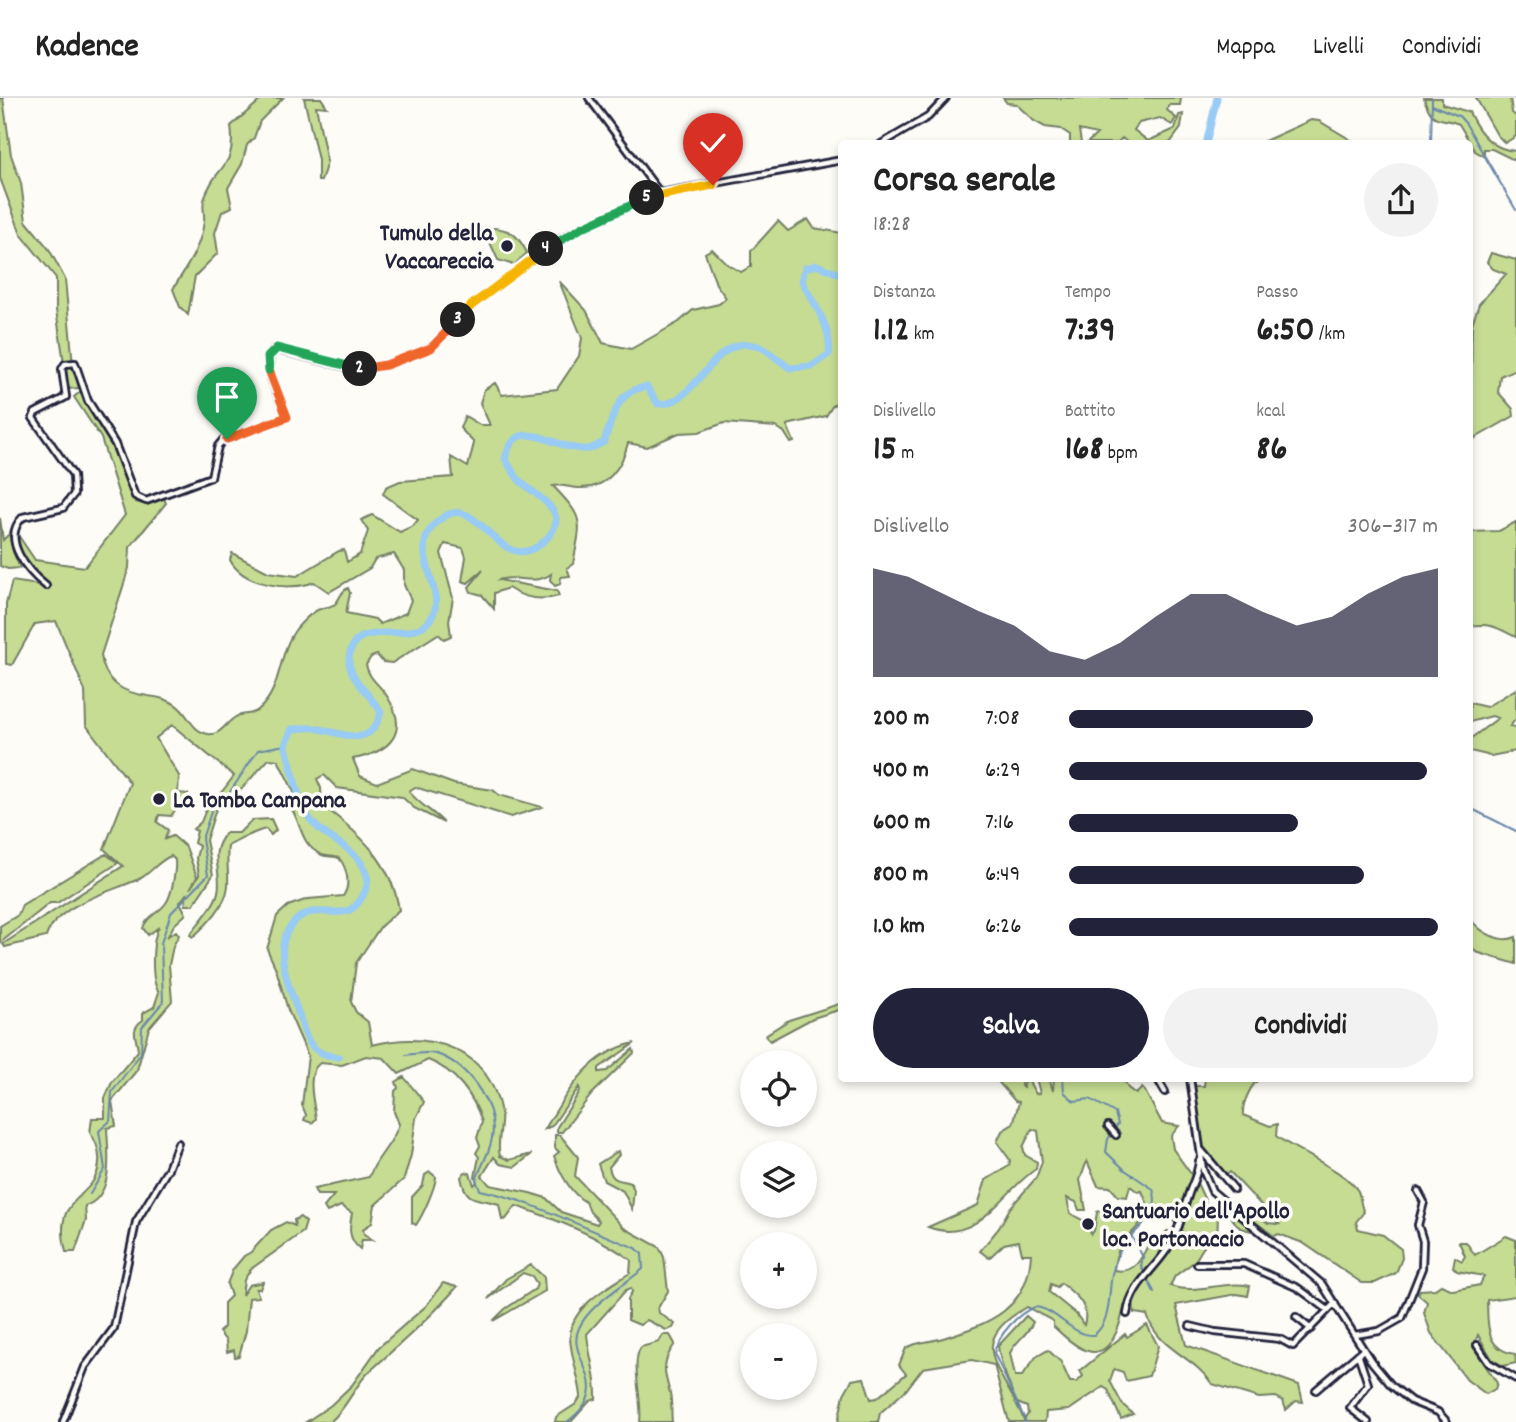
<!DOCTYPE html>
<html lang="it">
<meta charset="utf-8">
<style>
body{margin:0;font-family:Dekko,sans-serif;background:#f2f2f2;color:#222;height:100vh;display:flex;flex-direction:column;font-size:26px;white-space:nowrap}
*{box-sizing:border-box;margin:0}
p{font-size:23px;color:#767676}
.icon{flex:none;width:38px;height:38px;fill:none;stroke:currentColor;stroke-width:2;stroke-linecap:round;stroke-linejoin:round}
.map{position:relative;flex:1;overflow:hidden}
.side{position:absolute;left:838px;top:42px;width:635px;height:942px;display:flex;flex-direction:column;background:#fff;border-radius:7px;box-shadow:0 4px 10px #0003}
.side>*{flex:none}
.buttons{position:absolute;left:740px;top:952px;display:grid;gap:14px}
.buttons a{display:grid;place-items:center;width:77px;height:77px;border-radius:50%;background:#fff;box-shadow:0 4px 10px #0003;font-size:35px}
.pin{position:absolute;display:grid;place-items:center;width:60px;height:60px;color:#fff;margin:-72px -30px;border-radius:50% 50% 50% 0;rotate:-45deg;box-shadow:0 0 7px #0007}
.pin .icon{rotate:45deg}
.km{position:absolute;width:35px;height:35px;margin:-18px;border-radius:50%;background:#222;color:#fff;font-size:19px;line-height:35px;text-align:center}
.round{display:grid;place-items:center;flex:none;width:74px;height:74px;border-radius:37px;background:#f2f2f2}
.head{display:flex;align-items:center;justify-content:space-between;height:119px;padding:0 35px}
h1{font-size:38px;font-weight:700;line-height:52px}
.stats{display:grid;grid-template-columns:repeat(3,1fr);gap:10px;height:119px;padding:7px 35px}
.stats div{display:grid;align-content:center}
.stats b{font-size:35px;font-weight:700}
.stats small{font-size:19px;font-weight:400}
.stats p{font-size:19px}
.chart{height:196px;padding:14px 35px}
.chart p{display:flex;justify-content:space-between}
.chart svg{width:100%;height:126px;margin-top:7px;fill:#22223b;opacity:.7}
.primary-button{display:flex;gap:14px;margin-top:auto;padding:14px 35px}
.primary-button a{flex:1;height:80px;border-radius:42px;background:#22223b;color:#fff;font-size:28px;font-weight:700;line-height:80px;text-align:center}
.primary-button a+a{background:#f2f2f2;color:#222}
ul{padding:0 35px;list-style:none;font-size:23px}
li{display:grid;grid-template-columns:112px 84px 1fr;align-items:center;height:52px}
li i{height:18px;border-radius:9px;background:#22223b}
header{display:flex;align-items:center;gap:42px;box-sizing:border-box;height:98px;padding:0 35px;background:#fff;border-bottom:2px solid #e0e0e0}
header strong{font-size:33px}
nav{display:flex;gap:38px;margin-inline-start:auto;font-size:24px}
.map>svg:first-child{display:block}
.green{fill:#c5dc92;stroke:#747f66;stroke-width:2;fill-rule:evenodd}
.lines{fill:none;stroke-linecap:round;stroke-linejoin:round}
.stream{stroke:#6987ab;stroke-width:2}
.river{stroke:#98cbf5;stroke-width:7}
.street-casing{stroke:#22223b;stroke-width:10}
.street{stroke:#fdfcf7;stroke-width:4.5}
.split-1-casing{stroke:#fff;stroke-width:14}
.split-2-casing{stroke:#fff;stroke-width:14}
.split-3-casing{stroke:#fff;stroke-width:14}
.split-4-casing{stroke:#fff;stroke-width:14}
.split-5-casing{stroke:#fff;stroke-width:14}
.split-6-casing{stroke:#fff;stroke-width:14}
.split-1{stroke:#f0652b;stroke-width:9}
.split-2{stroke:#22a559;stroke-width:9}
.split-3{stroke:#f0652b;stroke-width:9}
.split-4{stroke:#f5b400;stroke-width:9}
.split-5{stroke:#22a559;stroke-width:9}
.split-6{stroke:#f5b400;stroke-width:9}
.poi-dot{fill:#22223b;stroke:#fdfcf7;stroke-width:2.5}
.labels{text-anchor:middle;stroke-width:7;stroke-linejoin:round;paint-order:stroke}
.poi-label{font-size:24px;font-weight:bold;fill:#22223b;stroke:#fdfcf7;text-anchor:start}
</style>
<header>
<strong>Kadence</strong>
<nav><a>Mappa</a><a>Livelli</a><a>Condividi</a></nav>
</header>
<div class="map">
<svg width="1516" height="1324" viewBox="0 0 1516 1324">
<rect width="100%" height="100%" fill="#fdfcf7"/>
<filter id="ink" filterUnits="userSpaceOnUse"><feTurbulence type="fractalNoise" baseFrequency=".0143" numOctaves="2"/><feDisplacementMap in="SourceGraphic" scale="14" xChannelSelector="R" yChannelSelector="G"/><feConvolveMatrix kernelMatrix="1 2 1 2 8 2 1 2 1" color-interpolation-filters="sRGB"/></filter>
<g filter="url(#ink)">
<!-- green -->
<path class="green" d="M0 0H3L11 57 21 85 26 123 49 151 65 181 73 267 79 290 68 291 56 212V180L21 136 0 80Z
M263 0H283L260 23 254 40 247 47 242 66 228 90 232 109 222 114 215 135 218 155 195 178 188 217 180 209 173 191C186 170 201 149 204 123 205 116 202 109 204 102 215 65 237 73 231 28Z
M304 0H321L327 9 316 8 327 64 321 83H318V62Z
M1003 0H1181L1180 7H1169L1167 12 1176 20 1172 27 1160 20 1139 25 1134 32 1148 43 1175 31 1179 17 1183 16 1181 30 1170 45H1128L1122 40 1117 45H1087L1097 36 1079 32 1081 45H1070V37L1061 31 1045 29 1034 23 1016 6 1007 5Z
M1424 0H1442V6L1469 14C1478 34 1492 52 1516 53V63L1492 51H1484V58L1475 53 1459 26C1439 18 1432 27 1424 0Z
M1476 0H1510L1512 15 1516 18V38L1505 45 1497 37Z
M1311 22 1319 23 1356 45H1260Z
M808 121 814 130 842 135V303L833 307 826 318 787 327 794 344 791 345 784 334 776 329 724 325 699 334 679 335 647 349 628 345C622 369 607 391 580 390 571 390 561 386 553 388 586 422 581 423 573 466L567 470 570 478 561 479 560 486 555 488 550 482 551 476C534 488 516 476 499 482L557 493 559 498C541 503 523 500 508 490L494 495V511L482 497 471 494 469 489 483 472 468 485 462 483 466 459 463 450 445 446 441 455 453 500 449 523 451 538 444 541 438 536 392 565 383 564 377 557 371 559 366 567C369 581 379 586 387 598 410 634 391 654 353 661L360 678 377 685 413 671 454 686 493 692 499 697 542 709 511 719 415 689 409 693C419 707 432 712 444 725L414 710 402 699 337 690 324 677 317 681 321 690 322 707C359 735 392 764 399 812L381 828 356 865 351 904 356 914 368 924 372 947C429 933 489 948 501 1015 503 1029 496 1044 500 1058L509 1062 532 1056 515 1069 500 1066 494 1059 482 1078 490 1087 530 1095 546 1100 561 1114 597 1126 599 1123 590 1114 586 1104C571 1097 559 1073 554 1058L559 1054 555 1050V1037H560L578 1059 575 1078 624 1130 659 1149 664 1159 668 1193 658 1210 659 1215 675 1226 673 1230 666 1232 647 1222 640 1227 628 1222V1201L632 1194 631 1190 626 1192 587 1236C589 1259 597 1278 596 1301L590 1303 571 1324H555L556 1319 576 1306 581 1298C579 1279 571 1259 570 1240 569 1210 609 1188 630 1175L631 1162C597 1137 556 1121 516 1108L506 1121 502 1122 499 1106C477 1099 466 1106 461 1079L465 1074 470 1075 474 1087 477 1084 475 1079 479 1059 476 1055 480 1048 477 1040 482 1024C474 998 455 972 428 962L399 976 384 960 366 958 342 967 320 965C305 975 314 1005 316 1021L312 1025 304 1022 306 1017 302 1007 308 958 288 912 276 871 267 851 277 818 288 808 308 801 343 798C351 787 347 770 339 760 334 758 327 759 322 757 299 747 302 724 289 707L294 702V694L278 662 269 661 232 701 217 708 206 742 213 777 193 807H185L187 795 180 804 186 816 174 827 168 838 176 833 179 837 173 848 169 867 172 903 149 930 137 972 112 1003 116 1028 107 1030C108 1054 115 1098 85 1108L86 1122 75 1154H66C63 1141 61 1128 66 1115 72 1103 83 1096 91 1086 103 1071 101 1049 90 1035L92 1020H105V1000L112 984 138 953C137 940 129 931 143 922V915L154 909 159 894C150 883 152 840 159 829L148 837 143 830C147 818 158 816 166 805 172 797 176 772 175 762L171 758C158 763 153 773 141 780 112 794 57 805 46 839L5 849 3 846 123 768 104 751 130 685 86 627 85 593 56 523 35 526 12 567 6 566V506L12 483 45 488 23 467 16 434 35 462 85 469 125 417 101 340 74 299 80 294 113 346 135 404 143 406 163 398 166 405 130 449 129 470 101 557C104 584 122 595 148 598 193 602 183 631 208 636 220 638 225 626 234 620 242 614 252 618 258 612 283 591 277 556 296 531 302 524 311 514 320 511 325 509 331 509 335 506 341 500 340 494 348 490L350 495 346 515 375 521 380 526 406 515 411 502 404 487V472L394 456 375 461 370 470 329 494 314 484C289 494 243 487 230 462L232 455 268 474 297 478 339 453 344 452 347 464 360 456 368 433 361 422 372 417 400 434 413 428 418 422 383 396 386 389 400 383 453 379 451 359 468 369 474 345 460 330 465 318 480 327H490L480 305 484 292 495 285 502 297 557 291 579 258 582 240 559 183 586 212 603 245 631 251 679 224 693 212 719 206 726 200 716 186 705 155 712 151 727 166 741 174 751 168V153L778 123 788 133ZM172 627 234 678 217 700 212 696 201 724 193 731 197 733 194 745 199 748 196 760 199 777 190 791 197 779 186 749 173 738 165 741 168 732 157 724 159 717 171 718 178 708 191 700 188 696 178 695 179 678 156 640Z
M489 130C509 130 518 136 527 155L514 167 498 162 487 138Z
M1491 155 1516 162V271L1500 278 1498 294 1513 311 1514 318 1470 343 1472 226 1479 206 1506 176 1493 171 1487 164Z
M0 420 3 442 10 435 13 454 20 470 8 471 0 468Z
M1516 424V539C1501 532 1490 524 1472 528L1470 522V434L1499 433Z
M1516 591V621L1510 628 1516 629V653L1491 658 1470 653V641L1498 620 1492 618 1470 624V605L1486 609Z
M271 721 276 732 271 737 266 731C258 732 235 744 228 748 226 762 229 774 228 788 226 808 207 826 193 839L190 837C198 825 215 808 218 794 223 772 207 757 226 735H239L252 722Z
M106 756 118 765 57 805H50L0 845V828L18 817 22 807Z
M1470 820C1479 834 1500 846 1516 839V866L1476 854 1470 848Z
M842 905V911L813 920 770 943 766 939 767 936 789 922Z
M635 945 599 970V974L607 973 633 951 634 955 592 996 562 1034H557V1029L580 993 579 989 552 1028 545 1031C567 994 589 954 635 945Z
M404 979 424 1004 416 1020 411 1057 404 1081 375 1107 372 1125 363 1131 364 1136 373 1142H362L360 1151C348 1141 349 1130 352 1115L341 1108 327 1114 324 1109 334 1097H317L314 1091 369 1079C377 1057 393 1047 399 1026L394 1014 395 993 398 990 396 984Z
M995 980H1022L1021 988 1023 990 1024 984 1028 982 1036 996 1040 995 1036 980H1049L1053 993 1054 980H1123L1128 990 1136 996 1142 990 1145 993 1162 1025 1179 1028 1171 1038 1173 1051 1191 1076H1196L1179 1126 1175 1125 1164 1109 1152 1117 1142 1093 1138 1094 1130 1088 1127 1099 1118 1098 1110 1089 1098 1088 1087 1063 1080 1082 1086 1112H1079L1076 1104 1067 1100 1070 1115C1080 1123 1087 1119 1091 1136L1094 1133 1097 1114 1101 1112 1108 1115 1105 1110 1138 1107 1145 1112C1142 1137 1116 1135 1114 1172 1138 1177 1143 1156 1153 1137L1156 1138V1145L1167 1133H1172C1169 1159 1142 1173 1130 1194 1124 1205 1123 1218 1118 1230 1102 1273 1075 1249 1053 1228V1223L1027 1209C962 1245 1003 1271 1024 1322L1028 1316 1027 1309 1015 1304C1010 1284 1000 1269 998 1248L1026 1218 1033 1224C1027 1238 1016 1242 1010 1255L1015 1278H1022L1036 1259 1048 1252 1061 1264 1070 1284H1077L1083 1278 1080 1273 1125 1236 1127 1239 1147 1227 1158 1248 1149 1278 1126 1283 1123 1274 1114 1271 1110 1283 1122 1306 1133 1316 1121 1321 1108 1292 1103 1289 1069 1312 1046 1314 1045 1324H1009L994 1267 972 1262 923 1270 906 1292 880 1315 878 1324H838L844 1296 852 1282 864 1280 871 1301 877 1300 906 1276 899 1267 906 1250C917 1243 931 1244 943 1240 991 1225 1028 1211 1031 1156H1022L1019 1143 1004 1146 989 1160 980 1153 999 1130 1010 1110 1036 1080 1042 1064 1038 1033 1032 1031 1023 1049 1025 1057 1037 1064 1036 1071C1001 1094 978 1148 928 1129L978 1107 986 1082 1009 1068 1010 1062 997 1044 1002 1033 1013 1026 1019 1004 1015 1003ZM1061 1185C1076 1197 1090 1207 1084 1227L1076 1216 1049 1194 1051 1186 1057 1189Z
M1205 980H1261C1251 985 1242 1006 1243 1017L1270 1028 1277 1026 1276 1038C1297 1054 1345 1072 1358 1093 1361 1100 1360 1107 1364 1114L1356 1124 1358 1131 1383 1137 1401 1151 1402 1160 1396 1175 1375 1185H1362L1303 1145 1279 1136 1274 1138 1245 1116 1250 1112 1268 1125 1279 1126 1230 1074 1223 1078 1202 1050 1194 988H1204Z
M618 1053 619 1057 609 1069C612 1084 618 1081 631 1085L634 1092 632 1111 623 1093 604 1083 598 1066Z
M430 1074 436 1079C435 1090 423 1117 416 1127L412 1125V1099L423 1087 425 1077Z
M1197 1085 1209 1111 1218 1114 1228 1111 1256 1134 1240 1130 1228 1116 1218 1118 1217 1144 1206 1145 1195 1163 1175 1178 1170 1188C1197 1197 1223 1182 1250 1188L1248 1198 1237 1196 1176 1207 1186 1247 1299 1287 1303 1304 1296 1303 1286 1312 1283 1303 1276 1299 1259 1300 1212 1286C1194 1258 1157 1251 1147 1217L1134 1215 1133 1195C1153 1178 1178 1148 1185 1122 1189 1108 1189 1097 1197 1085Z
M300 1119 306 1124 303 1134 251 1171 244 1182 242 1197 249 1187 263 1184 260 1191H256L259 1199 249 1200 246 1233 239 1258 235 1259 234 1252 227 1254 226 1243 219 1234 224 1229V1205L231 1198 227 1186 233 1171 244 1158 251 1154 271 1132 286 1124 295 1128 294 1122Z
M1506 1138 1516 1142V1198L1487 1202C1488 1224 1484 1251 1515 1256L1516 1265 1503 1268 1492 1261 1478 1237 1473 1249 1497 1285 1495 1291 1486 1296 1467 1282 1431 1235 1424 1215 1427 1204 1418 1196 1420 1192 1435 1191 1441 1187 1453 1192 1480 1187 1484 1178 1457 1173 1453 1169 1455 1159 1462 1163 1465 1158 1459 1144H1466L1475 1157Z
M531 1167 544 1179 545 1193 493 1223 505 1211 535 1191 537 1186 532 1178 523 1175 488 1201 506 1181Z
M443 1185 457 1189C429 1221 401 1245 370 1273 356 1285 348 1309 330 1324H306L331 1307 352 1287 379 1249 426 1208Z
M663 1237H670L675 1246C661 1264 664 1275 670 1295 672 1304 671 1315 672 1324H640C643 1303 630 1264 641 1249L659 1244Z"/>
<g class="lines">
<!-- stream -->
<path class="stream" d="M1432 7 1459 18 1466 26 1516 112
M1431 46 1432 0
M1470 710 1516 733
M406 957C420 955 432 953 444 959 471 972 498 1010 492 1040 490 1054 481 1068 476 1082L480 1092C534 1103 584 1131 636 1150L642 1156 643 1171C624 1187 589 1207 579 1230 564 1262 619 1286 567 1324
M90 1096 105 1071 99 1033 110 1023 112 994 141 955 142 929 163 904 161 845 171 815 208 777 202 741 213 708 228 697 258 652 285 647
M1132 1139 1143 1159 1141 1168 1154 1194
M1026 1324 994 1255C998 1237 1018 1215 1035 1209 1057 1211 1073 1239 1094 1237 1112 1222 1108 1197 1112 1176 1115 1166 1118 1154 1124 1146 1137 1130 1162 1116 1153 1091L1125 1072 1106 1054 1108 1041 1118 1026 1115 1015 1090 1001 1074 1003 1064 994 1063 980"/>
<!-- river -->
<path class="river" d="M1206 46 1217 0
M339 959C330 958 322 957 314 950 305 942 303 928 299 917 289 888 269 847 296 822 313 807 328 818 347 813 358 810 370 790 367 778 360 748 322 742 308 718 296 698 293 670 285 647L292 631C300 631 308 629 315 630 343 635 371 653 381 614 371 597 348 580 349 561 352 518 407 547 428 524 456 494 395 449 445 418 481 396 501 483 544 443 575 415 538 400 520 383 514 377 510 368 505 361 517 311 557 355 589 351 594 350 600 346 604 344 613 319 617 291 647 289L658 306C699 308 712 233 758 248 769 252 780 264 790 270L812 268 829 256C832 227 814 208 802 183L805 170 817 167 842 177"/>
<!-- street casing -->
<g class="street-casing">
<path id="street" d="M589 0 660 95
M881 46 928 19 946 0
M46 488C28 474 0 441 23 419L63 410 74 396 73 377 33 320 35 315 66 299 62 271 65 266 75 265 88 303 115 346 135 398 146 403 211 379 218 348 223 342 287 319C280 301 260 267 274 251L354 271 386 267 431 250 472 207 555 144 583 129 661 95 842 62
M1157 980 1165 994
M1190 980 1203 1072 1212 1093 1322 1186 1371 1263 1391 1287 1411 1303 1438 1314 1447 1324
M1108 1028 1116 1037
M1201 1052 1234 1091
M1197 1166H1244L1298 1190 1328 1212
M1127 1216C1131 1188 1150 1176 1166 1153 1179 1135 1181 1119 1188 1098 1192 1085 1198 1077 1199 1063
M1296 1219 1311 1231
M1190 1228 1215 1234 1280 1241 1293 1248 1335 1205
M1355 1237 1379 1233 1402 1220 1422 1170 1423 1143 1418 1127 1424 1104 1418 1093
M1477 1247 1489 1265 1516 1281
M1358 1256 1368 1286 1350 1310 1368 1324
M1316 1292 1363 1252
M63 1324 85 1269 114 1230 136 1124 168 1071 178 1045"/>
</g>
<!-- street -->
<use href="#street" class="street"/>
</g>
</g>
<g class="lines" filter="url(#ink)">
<!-- split-1 casing -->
<g class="split-1-casing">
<path id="split-1" d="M227 341 287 319 269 272"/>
</g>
<!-- split-2 casing -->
<g class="split-2-casing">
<path id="split-2" d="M269 272 268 259 277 250 360 271"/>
</g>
<!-- split-3 casing -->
<g class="split-3-casing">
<path id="split-3" d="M360 271 386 267 431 250 458 222"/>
</g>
<!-- split-4 casing -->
<g class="split-4-casing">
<path id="split-4" d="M458 222 472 207 546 151"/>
</g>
<!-- split-5 casing -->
<g class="split-5-casing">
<path id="split-5" d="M546 151 583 129 647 100"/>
</g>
<!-- split-6 casing -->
<g class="split-6-casing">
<path id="split-6" d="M647 100 713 87"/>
</g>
<!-- split-1 -->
<use href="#split-1" class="split-1"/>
<!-- split-2 -->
<use href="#split-2" class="split-2"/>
<!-- split-3 -->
<use href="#split-3" class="split-3"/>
<!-- split-4 -->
<use href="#split-4" class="split-4"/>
<!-- split-5 -->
<use href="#split-5" class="split-5"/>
<!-- split-6 -->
<use href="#split-6" class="split-6"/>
</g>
<!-- markers -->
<g class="poi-dot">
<circle cx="507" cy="148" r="7"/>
<circle cx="159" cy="701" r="7"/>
<circle cx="1088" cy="1126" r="7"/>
</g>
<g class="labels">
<!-- poi labels -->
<g class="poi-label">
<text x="493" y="142" text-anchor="end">Tumulo della<tspan x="493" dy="28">Vaccareccia</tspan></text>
<text x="173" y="709">La Tomba Campana</text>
<text x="1102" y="1120">Santuario dell'Apollo<tspan x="1102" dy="28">loc. Portonaccio</tspan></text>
</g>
</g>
</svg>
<div class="buttons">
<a><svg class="icon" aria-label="locate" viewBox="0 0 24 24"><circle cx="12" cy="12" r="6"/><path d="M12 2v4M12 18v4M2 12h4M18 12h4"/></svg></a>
<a><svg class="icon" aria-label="layers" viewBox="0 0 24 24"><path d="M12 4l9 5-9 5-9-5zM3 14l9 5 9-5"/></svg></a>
<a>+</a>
<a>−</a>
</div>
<div class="pin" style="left:227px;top:341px;background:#1e9e55"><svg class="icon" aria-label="arrive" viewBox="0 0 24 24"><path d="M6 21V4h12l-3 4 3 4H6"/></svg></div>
<div class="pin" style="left:713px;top:87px;background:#d93025"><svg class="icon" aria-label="check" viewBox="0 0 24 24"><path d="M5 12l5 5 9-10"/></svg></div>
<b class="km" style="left:360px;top:271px">2</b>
<b class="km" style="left:458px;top:222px">3</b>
<b class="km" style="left:546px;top:151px">4</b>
<b class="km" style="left:647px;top:100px">5</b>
<section class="side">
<div class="head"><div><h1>Corsa serale</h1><p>18:28</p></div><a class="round"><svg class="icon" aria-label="share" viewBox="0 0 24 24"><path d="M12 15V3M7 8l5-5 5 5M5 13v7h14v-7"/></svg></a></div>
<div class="stats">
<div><p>Distanza</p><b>1.12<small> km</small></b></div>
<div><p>Tempo</p><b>7:39</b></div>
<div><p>Passo</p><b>6:50<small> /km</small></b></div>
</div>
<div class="stats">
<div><p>Dislivello</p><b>15<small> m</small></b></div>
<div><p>Battito</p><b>168<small> bpm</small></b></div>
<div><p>kcal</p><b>86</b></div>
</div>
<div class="chart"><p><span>Dislivello</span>306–317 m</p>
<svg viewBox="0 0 160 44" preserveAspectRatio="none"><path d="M0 44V6L10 9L20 15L30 21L40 26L50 35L60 38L70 32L80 23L90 15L100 15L110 21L120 26L130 23L140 15L150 9L160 6V44z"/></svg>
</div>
<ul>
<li><b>200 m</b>7:08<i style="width:66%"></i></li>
<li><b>400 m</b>6:29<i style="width:97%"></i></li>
<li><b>600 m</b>7:16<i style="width:62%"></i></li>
<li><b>800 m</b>6:49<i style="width:80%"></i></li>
<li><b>1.0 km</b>6:26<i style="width:100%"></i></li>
</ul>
<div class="primary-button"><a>Salva</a><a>Condividi</a></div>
</section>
</div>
